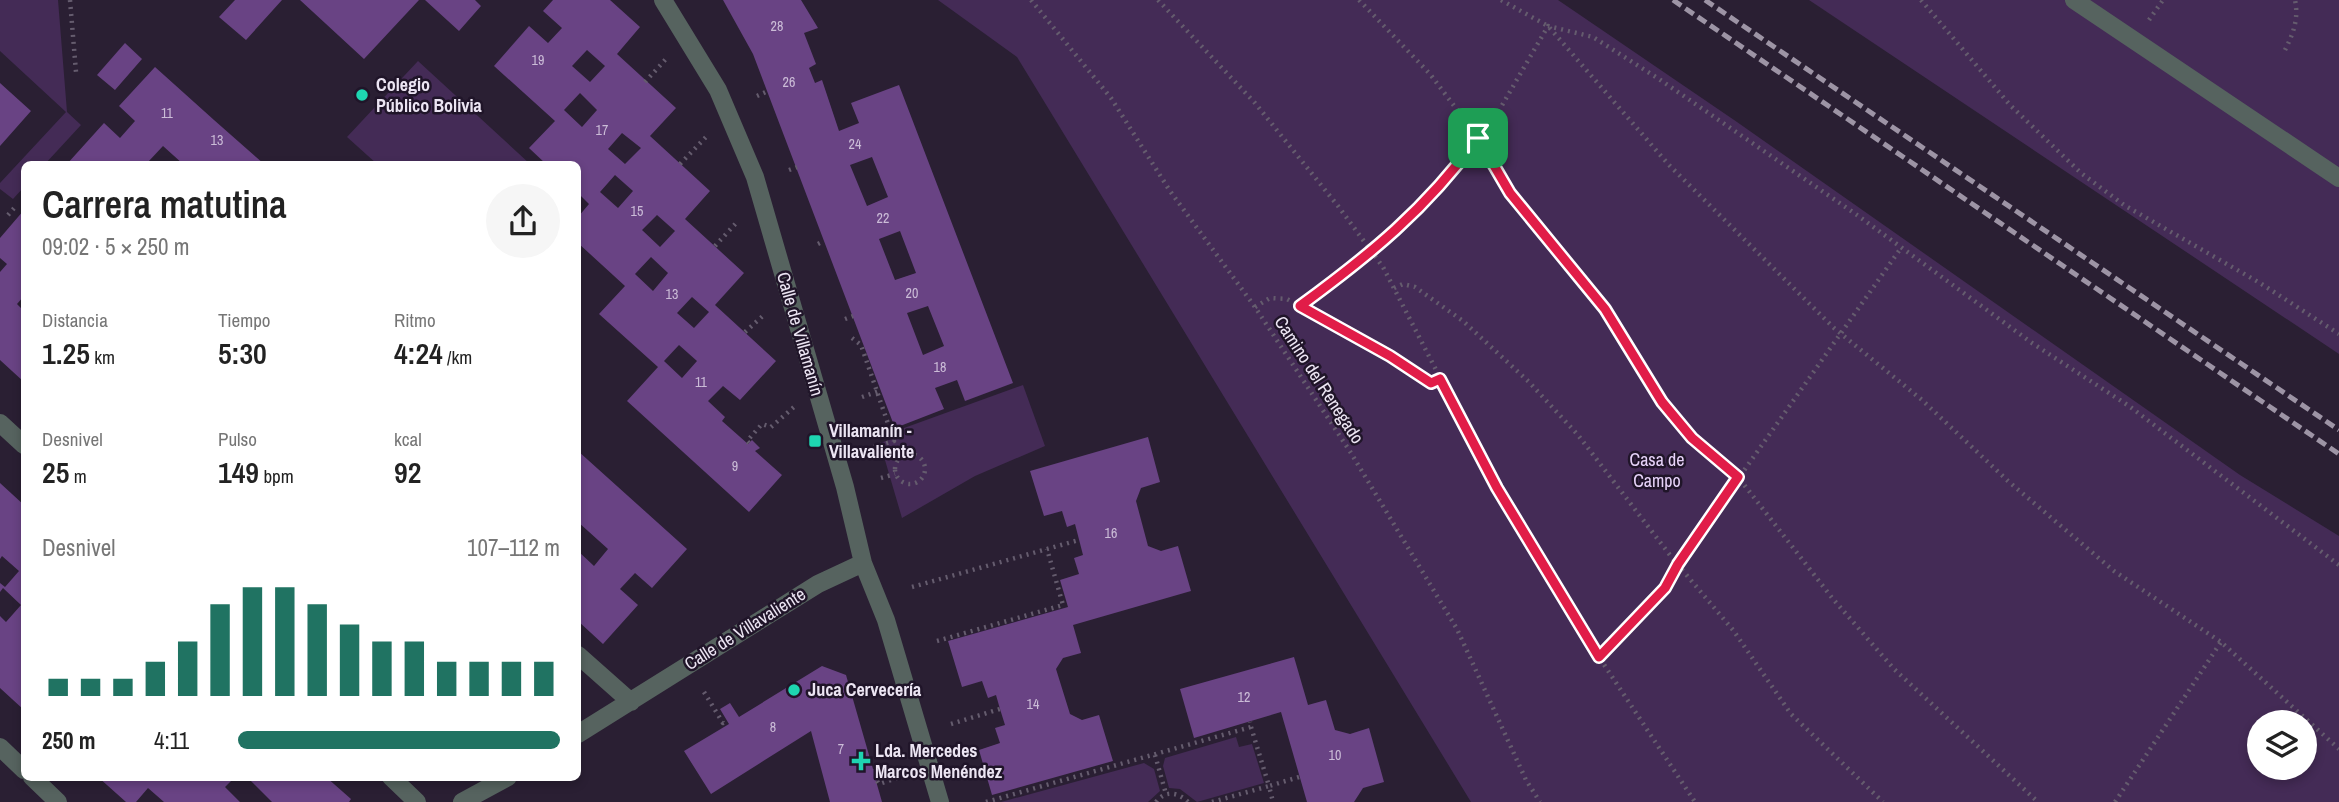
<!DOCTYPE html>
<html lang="es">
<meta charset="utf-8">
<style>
body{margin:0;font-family:"Archivo Narrow",sans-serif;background:#f6f6f6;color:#222;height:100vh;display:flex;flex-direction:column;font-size:26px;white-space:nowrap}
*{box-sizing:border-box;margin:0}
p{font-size:23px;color:#767676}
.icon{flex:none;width:38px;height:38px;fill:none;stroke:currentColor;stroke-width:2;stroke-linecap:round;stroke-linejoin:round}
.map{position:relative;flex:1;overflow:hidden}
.details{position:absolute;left:21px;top:161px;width:560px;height:620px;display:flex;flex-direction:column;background:#fff;border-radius:10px;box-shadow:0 4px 10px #0003}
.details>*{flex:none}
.tools{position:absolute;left:2247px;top:710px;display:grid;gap:14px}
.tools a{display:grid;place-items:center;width:70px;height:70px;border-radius:50%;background:#fff;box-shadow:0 4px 10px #0003;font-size:35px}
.pin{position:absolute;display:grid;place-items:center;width:60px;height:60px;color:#fff;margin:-30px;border-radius:14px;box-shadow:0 4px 10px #0006}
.round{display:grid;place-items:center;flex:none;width:74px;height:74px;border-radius:37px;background:#f6f6f6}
.summary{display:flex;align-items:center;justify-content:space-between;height:119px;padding:0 21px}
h1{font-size:38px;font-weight:600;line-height:52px}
.stats{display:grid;grid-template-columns:repeat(3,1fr);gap:10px;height:119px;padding:7px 21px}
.stats div{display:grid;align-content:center}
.stats b{font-size:30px;font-weight:600}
.stats small{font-size:19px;font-weight:400}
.stats p{font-size:19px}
.chart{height:196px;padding:14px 21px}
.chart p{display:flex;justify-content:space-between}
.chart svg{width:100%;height:126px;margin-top:7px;stroke:#207362;stroke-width:6}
ul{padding:0 21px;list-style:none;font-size:23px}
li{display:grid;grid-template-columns:112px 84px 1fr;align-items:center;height:52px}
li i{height:18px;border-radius:9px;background:#207362}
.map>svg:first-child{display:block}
.green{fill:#442b56;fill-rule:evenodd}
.building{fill:#694384;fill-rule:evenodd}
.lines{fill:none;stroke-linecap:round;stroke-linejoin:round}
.path{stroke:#655c6e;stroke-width:4.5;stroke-dasharray:2 5;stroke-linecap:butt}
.minor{stroke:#56635f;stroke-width:18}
.rail{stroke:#9d94a5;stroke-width:5;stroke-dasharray:10 5;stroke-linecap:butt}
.route-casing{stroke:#fff;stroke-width:14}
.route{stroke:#e11d48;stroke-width:9}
.poi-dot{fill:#1ed5b1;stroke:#201529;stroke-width:2.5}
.labels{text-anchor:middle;stroke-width:5;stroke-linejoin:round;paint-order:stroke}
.number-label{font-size:14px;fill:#cbbcd7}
.poi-label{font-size:18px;font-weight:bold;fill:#ece5f3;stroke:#201529;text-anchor:start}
.street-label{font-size:18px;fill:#ece5f3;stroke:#201529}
.park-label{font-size:18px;fill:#e7d3f9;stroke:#201529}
</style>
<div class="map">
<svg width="2339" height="802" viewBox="0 0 2339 802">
<rect width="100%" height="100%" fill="#2a1f33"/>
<!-- green -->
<path class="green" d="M0 0H58L67 112 81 125 45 164H24V187L13 199 0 189V183L66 112 0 51Z
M938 0H1558L1737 122 2240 475 2339 536V802H1471L1017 57ZM2259 723H2305V768H2259Z
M1809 0H2339V354Z
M418 61 530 164H377L347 137Z
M1023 385 1045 446 975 476 902 518 880 443 895 438 893 432Z
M1236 737 1239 747 1252 744 1264 783 1197 802 1180 789 1169 788 1163 766 1165 758Z
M1144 763 1154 769 1160 791 1148 802H1001Z"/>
<!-- building -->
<path class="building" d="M235 0H282L246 40 219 17Z
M300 0H419L364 59Z
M425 0H475L481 6 459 31Z
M553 0H610L640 27 617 54 676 108 650 136 710 191 685 219 744 273 715 305 776 361 740 400 723 386 708 401 725 417 722 421 748 444 752 440 760 448 755 451 782 475 749 512 627 401 658 367 599 314 625 286 578 243V217L589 204 578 193V164H546L529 148 555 121 494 66 529 26 548 43 562 28 543 11ZM587 50 605 66 590 82 572 66ZM580 93 597 110 582 127 564 110ZM622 133 641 148 625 164 608 149ZM615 175 633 191 618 208 600 192ZM657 215 675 231 660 247 642 230ZM651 257 668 273 653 291 635 274ZM692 297 709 312 694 328 677 313ZM679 345 697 361 682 378 664 361Z
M723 0H801L818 28 804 33 816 64 809 68 815 83 822 80 839 131 859 123 851 103 899 85 1013 383 965 401 957 380 935 388 944 409 895 428 753 54ZM872 157 888 197 867 206 850 165ZM900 231 916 273 895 280 879 239ZM928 306 944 346 923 355 907 313Z
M125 43 142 59 115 90 97 75Z
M155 67 214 120 264 164H183L163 146 148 162 150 164H67L104 123 120 138 135 121 119 106Z
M0 83 31 111 0 146Z
M24 210V296L17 304 24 311V382L0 360V272L7 264 0 258V238Z
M1148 437 1160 482 1141 488 1136 501 1148 546 1161 551 1178 546 1191 591 1073 625 1081 653 1063 658 1056 669 1070 714 1082 720 1099 715 1113 761 992 795 979 750 1000 743 995 728 1005 725 1000 709 996 695 988 698 982 681 962 687 948 641 1068 607 1060 580 1079 574 1074 558 1083 555 1075 524 1067 527 1062 511 1044 516 1030 471Z
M578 451 687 549 652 588 635 573 620 589 638 605 603 644 578 621V551L594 566 608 549 578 522Z
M0 483 24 505V710L0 688V616L6 622 21 605 3 588 0 592V583L5 587 19 571 2 556 0 559Z
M1294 657 1308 705 1326 700 1335 730 1350 734 1369 728 1384 782 1363 788 1354 802H1307L1281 712 1194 738 1180 689Z
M822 666 846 675 873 769 885 766 888 778 876 781 882 802H830L811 731 711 794 684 751 729 724 720 709 730 703 739 717Z
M98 777H235L225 787 240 802H164L148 788 136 802H126Z
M247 777H326L351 799 349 802H272Z"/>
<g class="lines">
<!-- path -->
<path class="path" d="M70 0 76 72
M1031 0 1111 98 1170 191 1255 307 1351 453 1457 629 1526 780 1540 802
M1158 0 1255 103 1338 206 1383 267 1497 488 1533 549 1599 657 1695 802
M1359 0 1430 74 1486 148 1510 193 1605 309 1663 402 1692 438 1738 477 1833 599 1894 669 2038 802
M1501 0 1548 26 1669 165 1834 328 1922 400 2008 481 2114 571 2221 642 2339 749
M1921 0 2010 105 2081 173 2124 205 2260 283 2339 334
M2149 20 2163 0
M2285 50C2293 34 2299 19 2295 0
M645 82 666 59
M757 96 768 91
M680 164 707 136
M789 170 797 167
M8 215 16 206
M818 244 824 241
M715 246 738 221
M1394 288 1403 284 1415 287 1463 321 1529 382 1578 435 1673 559 1733 630 1791 714 1883 802
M1300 306 1372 253 1404 224 1456 168 1497 114 1548 26 1593 37 1659 79 1857 215 2032 343 2129 406 2339 565
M1255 307 1270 298 1287 299 1390 356 1431 383 1440 379
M845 319 853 316
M745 332 765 314
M852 338 861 345 894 441 874 447
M23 392 24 391
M862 397 882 390
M749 443 747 441 762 424 771 427 794 407
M895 469a15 15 0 1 1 30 0a15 15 0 1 1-30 0Z
M881 478 895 474
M912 587 1079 540
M937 641 1063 605 1047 549
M1599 657 1665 588 1678 564 1901 248
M704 692 723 723 727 721
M951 724 1000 709
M1251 727 1269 786 1299 777
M1155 755 1166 794
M877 781 879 784 900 777
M986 802 1251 727 1250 722
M1156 802C1165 790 1178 792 1188 802
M1212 802 1269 786 1273 802
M2115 802 2221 642"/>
<!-- minor -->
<path class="minor" d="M663 0 718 90 755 177 845 487 863 563 886 620 940 802
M2074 0 2339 178
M0 423 24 445
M578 655 631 702
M578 734 818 584 863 563
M0 747 24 770
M32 777 58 802
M391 777 417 802
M462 802 508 777"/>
<!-- rail -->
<path class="rail" d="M1673 0 2339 454
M1705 0 2339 430"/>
</g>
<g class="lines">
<!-- route casing -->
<g class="route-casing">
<path id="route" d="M1478 138 1510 193 1605 309 1662 402 1692 438 1738 477 1678 564 1665 588 1599 657 1497 488 1440 379 1431 383 1390 356 1300 306C1371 254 1425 210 1478 138Z"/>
</g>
<!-- route -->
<use href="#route" class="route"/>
</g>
<!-- markers -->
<g class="poi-dot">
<circle cx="362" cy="95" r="7"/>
<rect x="808" y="434" width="14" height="14" rx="3.5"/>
<circle cx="794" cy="690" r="7"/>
<path d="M857.5 750.5h7v7h7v7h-7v7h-7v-7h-7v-7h7z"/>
</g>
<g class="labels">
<!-- number labels -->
<g class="number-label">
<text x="777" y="31">28</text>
<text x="538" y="65">19</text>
<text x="789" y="87">26</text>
<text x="167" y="118">11</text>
<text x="602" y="135">17</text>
<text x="217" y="145">13</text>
<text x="855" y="149">24</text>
<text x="637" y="216">15</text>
<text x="883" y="223">22</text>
<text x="912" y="298">20</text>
<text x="672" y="299">13</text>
<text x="940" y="372">18</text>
<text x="701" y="387">11</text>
<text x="735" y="471">9</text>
<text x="1111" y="538">16</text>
<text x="1244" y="702">12</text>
<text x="1033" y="709">14</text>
<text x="773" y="732">8</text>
<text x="841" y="754">7</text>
<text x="1335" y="760">10</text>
</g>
<!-- poi labels -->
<g class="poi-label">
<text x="376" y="91">Colegio<tspan x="376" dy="21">Público Bolivia</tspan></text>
<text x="829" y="437">Villamanín -<tspan x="829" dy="21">Villavaliente</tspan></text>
<text x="808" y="696">Juca Cervecería</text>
<text x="875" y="757">Lda. Mercedes<tspan x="875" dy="21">Marcos Menéndez</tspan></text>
</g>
<!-- street labels -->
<g class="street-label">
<text transform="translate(800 334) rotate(74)" y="6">Calle de Villamanín</text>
<text transform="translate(1319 380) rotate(57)" y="6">Camino del Renegado</text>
<text transform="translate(745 629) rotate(-32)" y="6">Calle de Villavaliente</text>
</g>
<!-- park labels -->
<g class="park-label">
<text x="1657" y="466">Casa de<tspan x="1657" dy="21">Campo</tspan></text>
</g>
</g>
</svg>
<div class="tools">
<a><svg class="icon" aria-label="layers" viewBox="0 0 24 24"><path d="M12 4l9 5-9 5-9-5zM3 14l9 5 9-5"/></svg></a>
</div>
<div class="pin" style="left:1478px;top:138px;background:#1e9e55"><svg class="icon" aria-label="arrive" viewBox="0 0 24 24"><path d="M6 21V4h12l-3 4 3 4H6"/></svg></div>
<section class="details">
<div class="summary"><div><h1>Carrera matutina</h1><p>09:02 · 5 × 250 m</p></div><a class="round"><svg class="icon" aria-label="share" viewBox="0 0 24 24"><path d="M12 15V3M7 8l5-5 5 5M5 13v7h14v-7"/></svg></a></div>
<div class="stats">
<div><p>Distancia</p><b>1.25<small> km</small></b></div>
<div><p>Tiempo</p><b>5:30</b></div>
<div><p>Ritmo</p><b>4:24<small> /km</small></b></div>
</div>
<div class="stats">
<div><p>Desnivel</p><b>25<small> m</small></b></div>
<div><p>Pulso</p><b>149<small> bpm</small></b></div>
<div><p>kcal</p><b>92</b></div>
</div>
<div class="chart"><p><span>Desnivel</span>107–112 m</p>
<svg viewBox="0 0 160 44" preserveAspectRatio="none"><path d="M5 44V38M15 44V38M25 44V38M35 44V32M45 44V25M55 44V12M65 44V6M75 44V6M85 44V12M95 44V19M105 44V25M115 44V25M125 44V32M135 44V32M145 44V32M155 44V32"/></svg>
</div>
<ul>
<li><b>250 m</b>4:11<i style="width:100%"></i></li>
</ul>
</section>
</div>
